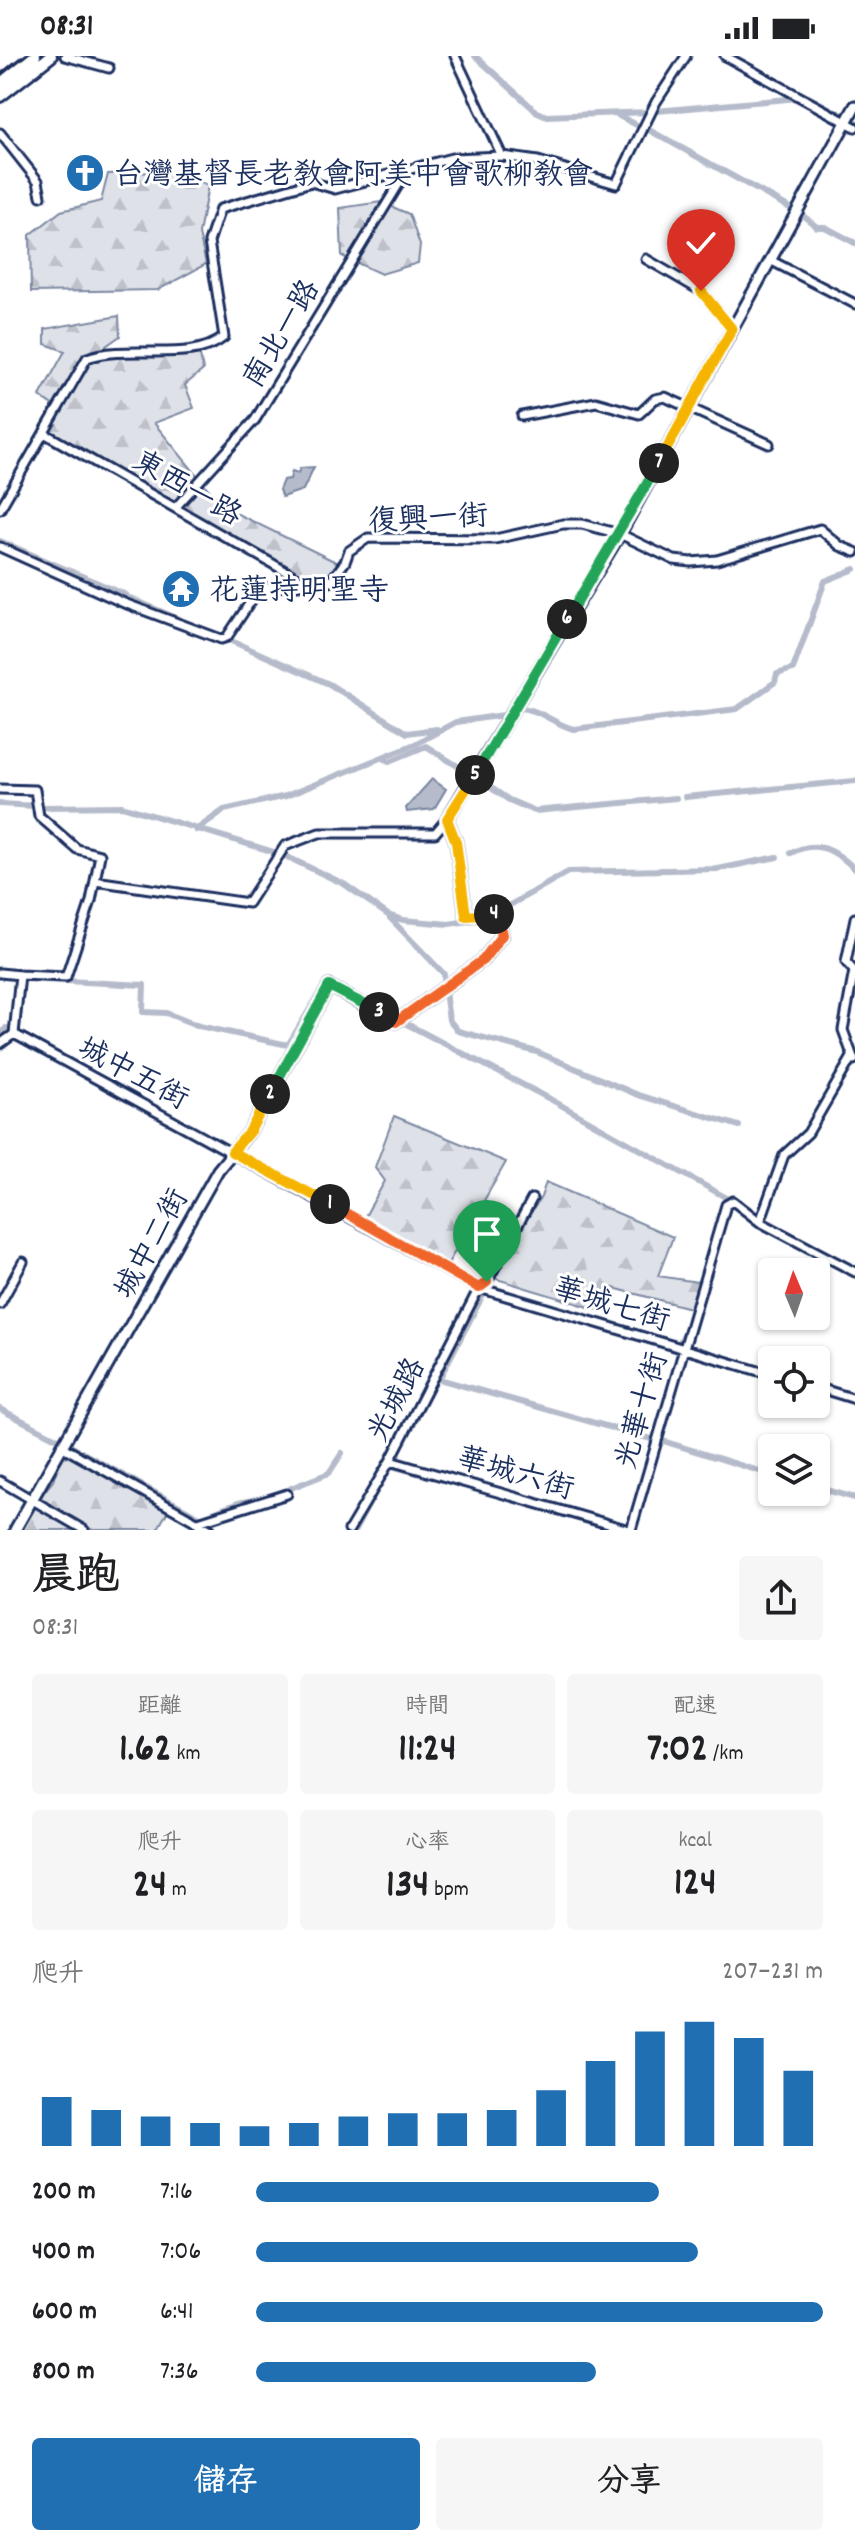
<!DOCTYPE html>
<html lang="zh-TW">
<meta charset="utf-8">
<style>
body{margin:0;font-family:Dekko,"LXGW WenKai TC",sans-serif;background:#f6f6f6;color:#202124;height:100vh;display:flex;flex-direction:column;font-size:30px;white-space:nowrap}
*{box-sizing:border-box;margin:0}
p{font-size:26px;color:#757577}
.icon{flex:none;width:44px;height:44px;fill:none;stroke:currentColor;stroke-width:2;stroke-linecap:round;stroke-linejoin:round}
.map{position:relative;height:1474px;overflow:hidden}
.side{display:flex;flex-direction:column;background:#fff;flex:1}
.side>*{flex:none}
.needle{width:52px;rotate:358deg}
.tools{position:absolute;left:758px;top:1202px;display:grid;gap:16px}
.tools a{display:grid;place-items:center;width:72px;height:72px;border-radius:8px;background:#fff;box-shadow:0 2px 6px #0004;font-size:40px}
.pin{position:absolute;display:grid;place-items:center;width:68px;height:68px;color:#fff;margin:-82px -34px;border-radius:50% 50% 50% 0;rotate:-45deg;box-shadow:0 0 8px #0007}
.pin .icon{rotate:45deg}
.km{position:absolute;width:40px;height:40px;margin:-20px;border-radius:50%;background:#222;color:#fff;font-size:22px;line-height:40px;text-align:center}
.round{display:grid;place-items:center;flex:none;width:84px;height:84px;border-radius:8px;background:#f6f6f6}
.head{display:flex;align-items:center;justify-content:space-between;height:136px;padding:0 32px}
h1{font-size:44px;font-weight:800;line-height:60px}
.metrics{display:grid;grid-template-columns:repeat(3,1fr);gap:12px;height:136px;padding:8px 32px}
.metrics div{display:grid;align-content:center;border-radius:8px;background:#f6f6f6;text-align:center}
.metrics b{font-size:40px;font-weight:800}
.metrics small{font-size:22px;font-weight:400}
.metrics p{font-size:22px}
.chart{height:224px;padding:16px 32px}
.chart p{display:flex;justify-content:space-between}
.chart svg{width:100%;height:144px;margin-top:8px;stroke:#1f6fb2;stroke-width:6}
.primary-button{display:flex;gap:16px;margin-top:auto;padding:16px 32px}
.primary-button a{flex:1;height:92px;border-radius:8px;background:#1f6fb2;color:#fff;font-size:32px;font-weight:800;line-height:92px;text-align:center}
.primary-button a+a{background:#f6f6f6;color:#202124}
ul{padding:0 32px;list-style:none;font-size:26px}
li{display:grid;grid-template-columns:128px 96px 1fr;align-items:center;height:60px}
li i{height:20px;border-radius:10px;background:#1f6fb2}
.status{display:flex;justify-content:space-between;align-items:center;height:56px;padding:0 40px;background:#fff;direction:ltr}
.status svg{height:22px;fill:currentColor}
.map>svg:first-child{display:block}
.forest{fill:url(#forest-firs);stroke:#7c88a2;stroke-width:2}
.water{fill:#b5bbca;stroke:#77839f;stroke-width:2}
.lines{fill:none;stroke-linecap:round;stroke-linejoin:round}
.canal{stroke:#b5bbca;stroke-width:6}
.street-casing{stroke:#1b2f5e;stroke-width:13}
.secondary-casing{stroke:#1b2f5e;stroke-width:15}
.primary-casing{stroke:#1b2f5e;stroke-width:16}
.street{stroke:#fff;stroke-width:7}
.secondary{stroke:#fff;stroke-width:9}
.primary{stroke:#fff;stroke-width:10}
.rail{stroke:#1b2f5e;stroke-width:2}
.split-1-casing{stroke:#fff;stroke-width:16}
.split-2-casing{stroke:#fff;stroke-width:16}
.split-3-casing{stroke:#fff;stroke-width:16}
.split-4-casing{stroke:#fff;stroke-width:16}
.split-5-casing{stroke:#fff;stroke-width:16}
.split-6-casing{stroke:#fff;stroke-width:16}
.split-7-casing{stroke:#fff;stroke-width:16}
.split-8-casing{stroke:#fff;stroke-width:16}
.split-1{stroke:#f0652b;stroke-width:10}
.split-2{stroke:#f5b400;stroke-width:10}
.split-3{stroke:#22a559;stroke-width:10}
.split-4{stroke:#f0652b;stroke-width:10}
.split-5{stroke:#f5b400;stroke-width:10}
.split-6{stroke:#22a559;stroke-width:10}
.split-7{stroke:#22a559;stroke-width:10}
.split-8{stroke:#f5b400;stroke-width:10}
.labels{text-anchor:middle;stroke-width:6;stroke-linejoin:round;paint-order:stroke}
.poi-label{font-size:30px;fill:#1b2f5e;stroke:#fff;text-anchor:start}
.street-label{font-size:30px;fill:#1b2f5e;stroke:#fff}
</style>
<div class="status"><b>08:31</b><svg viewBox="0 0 49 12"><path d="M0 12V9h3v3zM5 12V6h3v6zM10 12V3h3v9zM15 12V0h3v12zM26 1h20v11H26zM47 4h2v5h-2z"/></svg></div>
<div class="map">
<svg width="855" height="1474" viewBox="0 0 855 1474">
<defs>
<pattern id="forest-firs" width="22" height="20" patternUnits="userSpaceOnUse" patternTransform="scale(2)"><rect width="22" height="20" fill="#dee1e7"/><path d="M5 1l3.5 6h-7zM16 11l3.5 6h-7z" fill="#bec1c9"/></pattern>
</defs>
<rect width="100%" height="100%" fill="#fff"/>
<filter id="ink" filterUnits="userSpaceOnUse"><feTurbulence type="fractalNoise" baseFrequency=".0125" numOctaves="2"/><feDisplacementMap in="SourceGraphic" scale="16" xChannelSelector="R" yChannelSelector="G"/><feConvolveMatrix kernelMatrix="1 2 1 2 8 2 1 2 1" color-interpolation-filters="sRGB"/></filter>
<g filter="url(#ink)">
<!-- forest -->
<path class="forest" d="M181 115 208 130 199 178 206 208 158 234 31 236 30 179 61 155 101 145 108 118Z
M381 146 409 158 420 189 418 207 381 218 342 200 340 152Z
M119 260 120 280 106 290 107 295H199L203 314 185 329 194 352 154 367 223 451 338 507 330 520 300 524 49 376 52 349 40 340 65 295 45 288V273Z
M394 1060 506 1106 446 1211 364 1162 385 1125 375 1111Z
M546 1126 673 1181 658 1220 698 1226 690 1252 613 1232 599 1254 490 1221 541 1141Z
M63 1396 169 1453 157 1474H93L38 1443 53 1425Z
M35 1449 77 1474H21Z"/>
<!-- water -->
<path class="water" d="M314 411 303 434 282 441 279 434 283 424 290 423 292 415 298 417 300 412Z
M432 723 446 733 434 753 407 756 406 752Z"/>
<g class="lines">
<!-- canal -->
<path class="canal" d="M475 0 537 56 547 60 649 56
M808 41 842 59
M657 55 798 42
M619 60 641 71
M853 64 855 65
M649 74 792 153
M801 158 817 171H825L855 187
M0 485 126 539
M130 542 204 574
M229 584 329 628 407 677 437 673
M518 652C540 652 554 669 574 673L737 653 775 626 777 618 793 613 825 525 855 513
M383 702 390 705 426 690 470 718
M475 721 509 744 535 755 676 742
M685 741 855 725
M0 748 36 750
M44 751 122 750 274 796
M196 774 224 754 286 740 415 688 456 666 504 659
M791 797C817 783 835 794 855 813
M283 799 344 828 388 859 403 864 449 868 481 863
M503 853 568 816 718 813 777 801
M390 862 444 918V928
M27 923 144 929 143 956 166 957 199 970 288 989 324 930 333 927 353 938
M445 935 449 964 458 975 537 996 638 1039 739 1070
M403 966 550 1043 734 1146
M17 976 137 1041
M0 981 6 972 11 973
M241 1098 371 1169
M762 1162 808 1188
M489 1231 627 1272
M483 1239 439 1323 655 1384
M672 1286 679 1288 687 1272
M0 1353 60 1384
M663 1385 772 1419
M70 1390 201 1462 238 1447 268 1441
M386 1414 392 1410 431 1421
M816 1431 855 1442
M291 1432 329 1417 342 1397
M355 1474 378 1431"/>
<!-- street casing -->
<g class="street-casing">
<path id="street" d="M65 0 109 12
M455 0 502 100
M725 0 855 71
M0 77 38 125 41 140
M646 203 701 235 732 273
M770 204 855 248
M522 360 596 346 639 358 655 343 665 341 769 388
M44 377 306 527
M175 452 255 364 408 113
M0 453 87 302C128 287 192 308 224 281L209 186 220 153 311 126 335 133 452 102 502 100 538 105 616 128 656 46 686 0
M0 491 124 547 221 583 227 581 257 536 264 532 330 526 345 506 349 495 368 482 495 483 563 468H582L620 478 674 504 691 506 717 504 820 473 840 490 855 496
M0 733 35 734 39 760 77 793 100 799 91 845 66 921 20 919 14 978 0 988
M95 825 248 847 285 790 319 777H435L447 763
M0 917 20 919
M14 978 479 1232 772 1319
M854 1004 843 974 854 915 846 906 855 862
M760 1166 855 1216
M0 1248 23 1206
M816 1331 855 1343
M61 1390 211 1474
M390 1405 629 1474
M0 1425 84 1474
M198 1466 287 1438
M349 1474 390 1405 479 1232 487 1226 532 1143
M631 1474 726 1149 733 1145 760 1166 784 1099 808 1077 852 1001"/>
</g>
<!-- secondary casing -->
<g class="secondary-casing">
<path id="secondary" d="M15 1474 218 1114 250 1075 329 930 396 966 483 904 502 879 499 862 493 858 466 860 456 786 447 763 620 478 855 50"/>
</g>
<!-- primary casing -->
<g class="primary-casing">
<path id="primary" d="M0 28 35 0
M0 40 51 0"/>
</g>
<!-- street -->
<use href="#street" class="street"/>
<!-- secondary -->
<use href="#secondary" class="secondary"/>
<!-- primary -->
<use href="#primary" class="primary"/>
<!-- rail -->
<path class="rail" d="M0 18 22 0"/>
</g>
</g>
<g class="lines" filter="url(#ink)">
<!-- split-1 casing -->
<g class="split-1-casing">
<path id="split-1" d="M330 1148 479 1232 487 1226"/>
</g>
<!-- split-2 casing -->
<g class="split-2-casing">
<path id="split-2" d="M270 1038 250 1075 232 1096 330 1148"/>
</g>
<!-- split-3 casing -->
<g class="split-3-casing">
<path id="split-3" d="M270 1038 329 930 379 956"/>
</g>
<!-- split-4 casing -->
<g class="split-4-casing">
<path id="split-4" d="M379 956 396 966 483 904 502 879 499 862 494 858"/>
</g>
<!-- split-5 casing -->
<g class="split-5-casing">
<path id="split-5" d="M475 719 447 763 456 786 466 860 494 858"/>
</g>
<!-- split-6 casing -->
<g class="split-6-casing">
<path id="split-6" d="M475 719 567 563"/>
</g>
<!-- split-7 casing -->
<g class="split-7-casing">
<path id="split-7" d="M567 563 659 407"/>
</g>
<!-- split-8 casing -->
<g class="split-8-casing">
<path id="split-8" d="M659 407 732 273 701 235"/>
</g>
<!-- split-1 -->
<use href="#split-1" class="split-1"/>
<!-- split-2 -->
<use href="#split-2" class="split-2"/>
<!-- split-3 -->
<use href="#split-3" class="split-3"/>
<!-- split-4 -->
<use href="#split-4" class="split-4"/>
<!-- split-5 -->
<use href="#split-5" class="split-5"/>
<!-- split-6 -->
<use href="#split-6" class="split-6"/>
<!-- split-7 -->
<use href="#split-7" class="split-7"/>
<!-- split-8 -->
<use href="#split-8" class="split-8"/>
</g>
<!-- icons -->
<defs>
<g id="church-disc" transform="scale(2)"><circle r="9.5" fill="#1f6fb2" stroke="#fff"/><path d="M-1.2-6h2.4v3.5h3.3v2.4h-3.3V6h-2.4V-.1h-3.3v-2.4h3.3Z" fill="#fff"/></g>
<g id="temple-disc" transform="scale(2)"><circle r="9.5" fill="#1f6fb2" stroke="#fff"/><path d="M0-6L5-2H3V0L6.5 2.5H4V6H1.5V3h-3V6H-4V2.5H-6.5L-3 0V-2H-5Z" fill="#fff"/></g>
</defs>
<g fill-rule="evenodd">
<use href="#church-disc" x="85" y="117"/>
<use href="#temple-disc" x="181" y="533"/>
</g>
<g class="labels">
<!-- poi labels -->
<g class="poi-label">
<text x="113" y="127">台灣基督長老教會阿美中會歌柳教會</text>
<text x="209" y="543">花蓮持明聖寺</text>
</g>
<!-- street labels -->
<g class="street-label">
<text transform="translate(280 277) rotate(-59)" y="10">南北一路</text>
<text transform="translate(188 431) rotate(30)" y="10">東西一路</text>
<text transform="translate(428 461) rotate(-3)" y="10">復興一街</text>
<text transform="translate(134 1016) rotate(28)" y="10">城中五街</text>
<text transform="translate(150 1187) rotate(-61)" y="10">城中二街</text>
<text transform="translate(612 1247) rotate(17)" y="10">華城七街</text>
<text transform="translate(395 1343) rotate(-62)" y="10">光城路</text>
<text transform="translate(640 1354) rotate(-74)" y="10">光華十街</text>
<text transform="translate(516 1416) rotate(16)" y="10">華城六街</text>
</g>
</g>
</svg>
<div class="tools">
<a><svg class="needle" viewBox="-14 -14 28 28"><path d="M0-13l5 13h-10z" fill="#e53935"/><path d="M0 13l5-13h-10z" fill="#757577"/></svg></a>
<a><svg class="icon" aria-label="locate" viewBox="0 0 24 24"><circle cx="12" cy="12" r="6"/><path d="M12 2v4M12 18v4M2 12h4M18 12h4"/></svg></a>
<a><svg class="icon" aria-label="layers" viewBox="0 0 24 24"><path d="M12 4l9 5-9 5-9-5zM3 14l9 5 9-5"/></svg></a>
</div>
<div class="pin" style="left:487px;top:1226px;background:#1e9e55"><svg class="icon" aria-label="arrive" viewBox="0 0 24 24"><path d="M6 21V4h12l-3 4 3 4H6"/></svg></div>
<div class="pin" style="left:701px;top:235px;background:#d93025"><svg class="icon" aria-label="check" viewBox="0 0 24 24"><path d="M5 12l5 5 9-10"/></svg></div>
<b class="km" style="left:330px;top:1148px">1</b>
<b class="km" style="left:270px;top:1038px">2</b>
<b class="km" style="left:379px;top:956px">3</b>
<b class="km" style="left:494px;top:858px">4</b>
<b class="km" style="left:475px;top:719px">5</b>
<b class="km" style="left:567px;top:563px">6</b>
<b class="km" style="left:659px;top:407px">7</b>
</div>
<section class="side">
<div class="head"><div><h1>晨跑</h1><p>08:31</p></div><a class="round"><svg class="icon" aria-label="share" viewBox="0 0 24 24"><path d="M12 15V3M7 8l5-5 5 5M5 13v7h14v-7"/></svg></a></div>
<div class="metrics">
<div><p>距離</p><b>1.62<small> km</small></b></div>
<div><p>時間</p><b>11:24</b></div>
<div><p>配速</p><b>7:02<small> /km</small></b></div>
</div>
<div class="metrics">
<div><p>爬升</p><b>24<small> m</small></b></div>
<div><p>心率</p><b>134<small> bpm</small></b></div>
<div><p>kcal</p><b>124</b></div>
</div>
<div class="chart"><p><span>爬升</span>207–231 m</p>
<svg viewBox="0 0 160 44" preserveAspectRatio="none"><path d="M5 44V29M15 44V33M25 44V35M35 44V37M45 44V38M55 44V37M65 44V35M75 44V34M85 44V34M95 44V33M105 44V27M115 44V18M125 44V9M135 44V6M145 44V11M155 44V21"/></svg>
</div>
<ul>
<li><b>200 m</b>7:16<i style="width:71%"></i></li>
<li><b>400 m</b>7:06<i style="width:78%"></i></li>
<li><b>600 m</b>6:41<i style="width:100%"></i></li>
<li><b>800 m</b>7:36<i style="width:60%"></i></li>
</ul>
<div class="primary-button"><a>儲存</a><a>分享</a></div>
</section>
